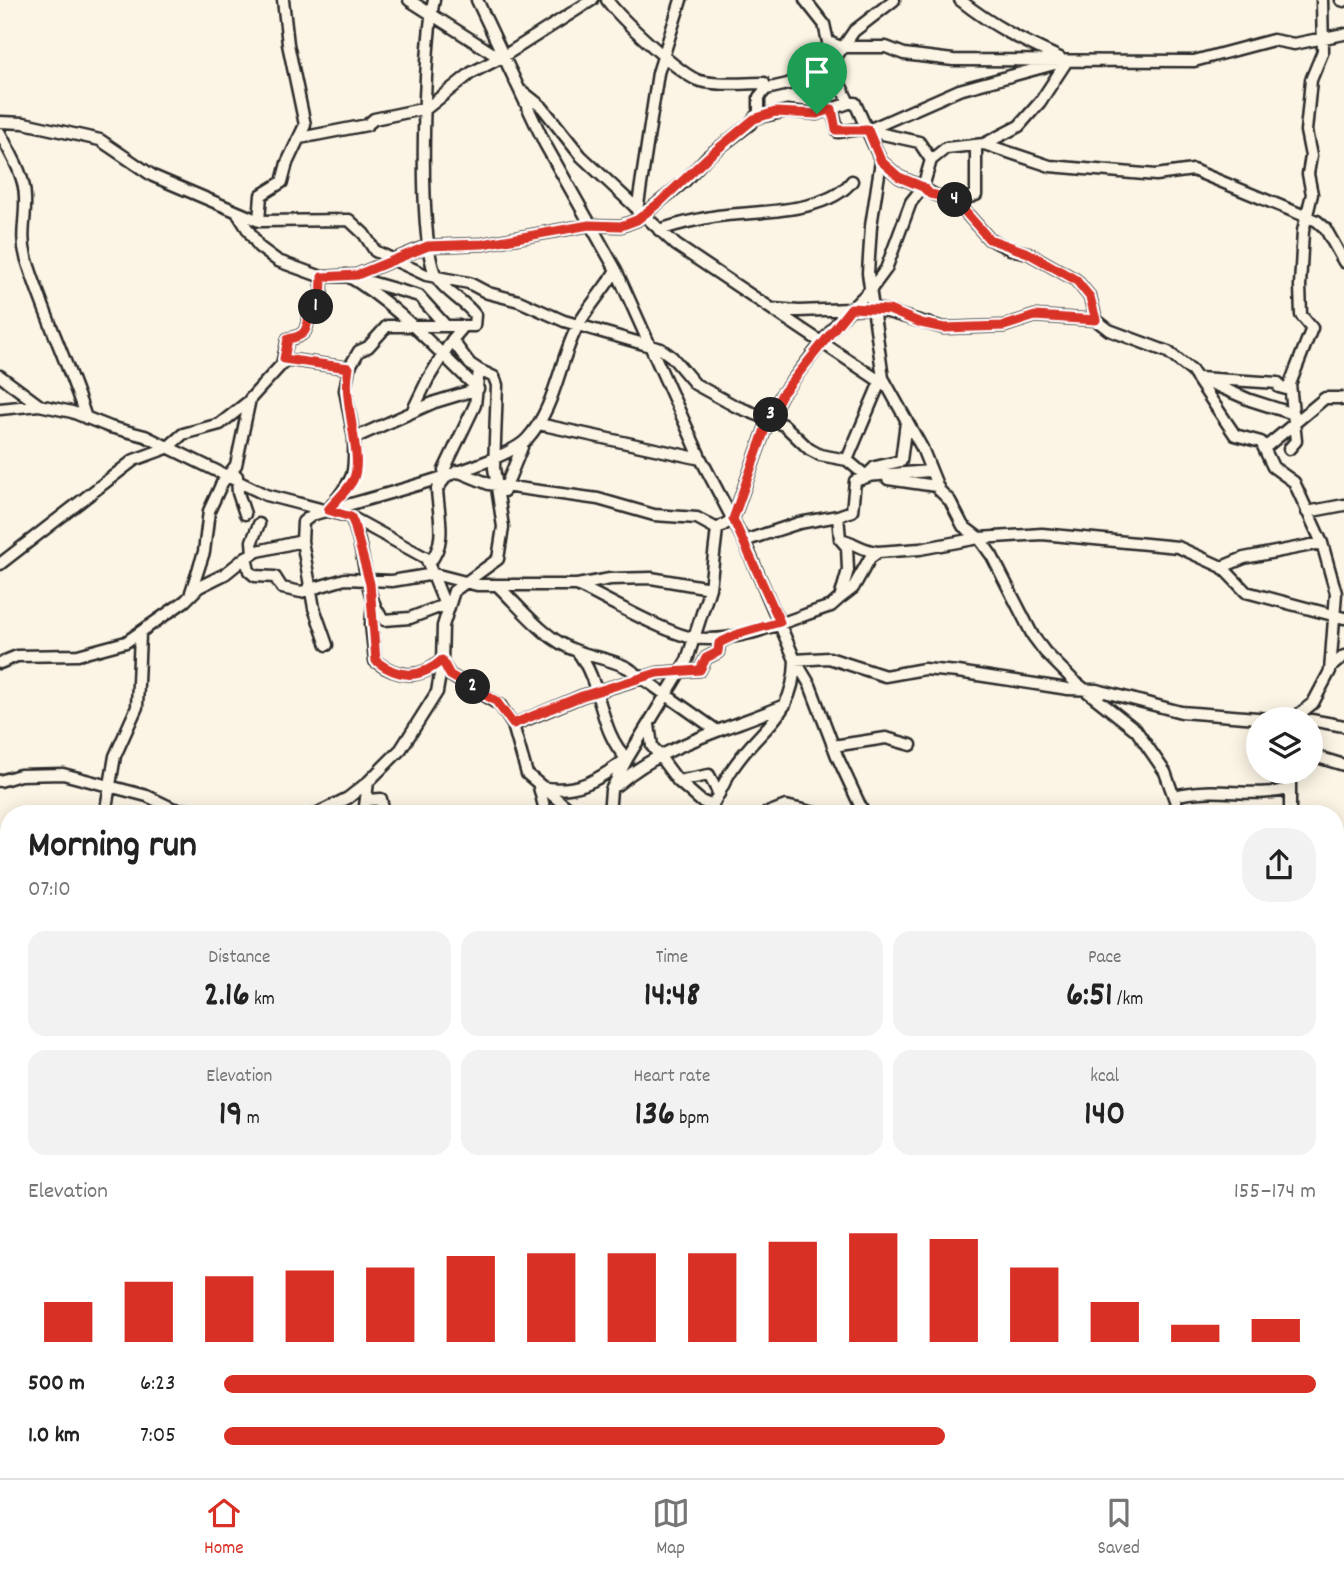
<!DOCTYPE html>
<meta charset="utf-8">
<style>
body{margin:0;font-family:Dekko,sans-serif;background:#f2f2f2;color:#222;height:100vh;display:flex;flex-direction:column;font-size:26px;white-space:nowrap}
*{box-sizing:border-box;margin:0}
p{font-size:23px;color:#767676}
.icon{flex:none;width:38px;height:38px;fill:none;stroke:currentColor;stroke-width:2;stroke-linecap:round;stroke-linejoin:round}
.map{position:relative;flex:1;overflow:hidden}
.details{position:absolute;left:0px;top:805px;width:1344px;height:674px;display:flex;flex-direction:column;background:#fff;border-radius:28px 28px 0 0;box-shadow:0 4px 18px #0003}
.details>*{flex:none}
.buttons{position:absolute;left:1246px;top:707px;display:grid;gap:14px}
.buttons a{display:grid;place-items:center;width:77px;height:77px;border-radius:50%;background:#fff;box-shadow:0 4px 18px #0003;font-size:35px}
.pin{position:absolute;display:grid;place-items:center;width:60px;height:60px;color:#fff;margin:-72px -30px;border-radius:50% 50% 50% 0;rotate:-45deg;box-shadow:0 0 7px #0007}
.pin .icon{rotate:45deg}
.km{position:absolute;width:35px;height:35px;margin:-18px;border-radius:50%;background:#222;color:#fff;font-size:19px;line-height:35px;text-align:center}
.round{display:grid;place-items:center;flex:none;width:74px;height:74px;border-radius:28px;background:#f2f2f2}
.headline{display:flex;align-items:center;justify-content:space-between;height:119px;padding:0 28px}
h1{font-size:38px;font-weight:700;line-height:52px}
.metrics{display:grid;grid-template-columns:repeat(3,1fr);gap:10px;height:119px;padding:7px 28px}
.metrics div{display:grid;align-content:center;border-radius:18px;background:#f2f2f2;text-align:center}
.metrics b{font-size:35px;font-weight:700}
.metrics small{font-size:19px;font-weight:400}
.metrics p{font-size:19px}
.chart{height:196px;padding:14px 28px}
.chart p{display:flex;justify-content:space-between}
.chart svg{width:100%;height:126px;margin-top:7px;stroke:#d93025;stroke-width:6}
ul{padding:0 28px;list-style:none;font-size:23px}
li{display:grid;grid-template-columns:112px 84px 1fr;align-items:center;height:52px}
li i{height:18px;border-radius:9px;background:#d93025}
.dock{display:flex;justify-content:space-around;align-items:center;height:98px;border-top:2px solid #e0e0e0;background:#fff;font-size:19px;color:#767676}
.dock a{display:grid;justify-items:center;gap:4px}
.dock .current{color:#d93025}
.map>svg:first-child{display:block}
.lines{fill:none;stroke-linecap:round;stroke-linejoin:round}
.minor-casing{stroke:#2b2b2b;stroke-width:15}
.minor{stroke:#fcf5e5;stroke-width:10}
.route-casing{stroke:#fff;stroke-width:14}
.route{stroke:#d93025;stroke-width:9}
</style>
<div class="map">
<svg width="1344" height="1478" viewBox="0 0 1344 1478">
<rect width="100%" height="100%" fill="#fcf5e5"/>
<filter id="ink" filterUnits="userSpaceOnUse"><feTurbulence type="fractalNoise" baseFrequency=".0143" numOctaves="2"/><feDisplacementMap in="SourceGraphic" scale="14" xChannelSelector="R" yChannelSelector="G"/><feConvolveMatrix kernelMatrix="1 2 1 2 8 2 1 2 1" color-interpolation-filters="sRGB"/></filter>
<g filter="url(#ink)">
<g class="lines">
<!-- minor casing -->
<g class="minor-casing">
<path id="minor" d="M409 0 492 53 504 56 592 0
M434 0C424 44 416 243 437 278 445 292 465 301 475 315L474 326H464L452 340 470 364 479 370 475 405 444 470 448 474
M477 0 545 144 616 270 701 459 744 541 795 660 810 685 837 756 864 814
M607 0C619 17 681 76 700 81 721 86 743 83 764 83L766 89
M805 0 824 24 828 42 841 47H886L904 54 953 60 1194 61 1273 40 1294 44 1344 34
M960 0C994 27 1021 40 1060 58
M1341 0 1344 1
M828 42 825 73 840 84 849 103H855L881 161 871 226 868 273 883 378 922 448 939 490 950 501 963 526 979 538 992 556 1033 636 1045 652 1074 681 1136 730 1165 772 1180 814
M523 92 542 107 581 156 676 245 887 386
M832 109 838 132 860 129 919 142 931 160 923 187C935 199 960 202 976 195V146
M755 118 787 111 817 114 849 103
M0 122 24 123 100 140 153 176 259 221 349 220 364 234 375 251 426 275 469 283 488 293 519 301 564 321 661 349 672 357 695 384 735 406 784 425 809 449 820 455 847 460 866 476
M868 130 959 90 1058 63
M0 133C10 153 25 175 25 198 26 219 20 236 26 257 43 312 68 363 86 418
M300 138 367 125 374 119 427 108 471 73 504 56
M984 144 1050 166 1156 175 1193 170 1317 221 1325 228 1344 262
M931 160 946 148 984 144 1019 126 1040 102 1067 61
M954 199 989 239 1010 249 1028 253 1076 280 1090 297 1096 320 1109 330 1168 352 1192 371 1235 435 1261 442 1273 467 1294 482 1322 543 1336 593 1330 671 1313 703 1293 719
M637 211 658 73 681 0
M238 214 259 247 278 261 322 277 357 275 427 246 483 244 589 225 621 226 637 220 684 182 707 157 750 124 759 112V97L766 89 788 84 807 74 825 73 854 31 894 0
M259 221 261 195 282 182 287 163 305 125 288 44 283 0
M659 230C678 224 698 219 718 216 756 211 827 214 852 181
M773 309 799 311 874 308 944 328 1004 326 1035 316 1096 320
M284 359 349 368 359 351 368 347 387 326H464
M349 368 345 390 354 438
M0 376 39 405
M1290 390 1279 387 1278 383 1199 378 1250 400 1294 414
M0 409 39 405 72 412 110 427 145 436 266 495 351 517 426 558 443 600 447 604
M412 412 428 379 452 340
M906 422 901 461 875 467 866 476 930 471
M539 424 701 459
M1266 447 1325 398H1342L1344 400
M1289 449 1296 441 1290 384 1312 328 1301 315 1300 286 1303 231 1312 194 1308 174 1311 156 1306 131 1311 80 1323 51 1322 0
M847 460 880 382
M457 471 489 484 598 499 654 515 697 518 717 529
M237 476 238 493 245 514
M888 479 936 486
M504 491 522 447
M329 509C354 476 355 480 354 438L435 402 478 389C438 351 394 302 346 275L419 296 446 326
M1307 512 1344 505
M838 516 852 511 855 481 870 476
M351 517C366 548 363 597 384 620L410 618 447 604
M840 539C854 542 863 551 878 552
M302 541 314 608 327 645
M253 554 252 541 259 524
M246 557 249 571 255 576 275 577 282 588 301 592 345 579 392 581 434 574 477 585H577L610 579 651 578 710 588
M429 563C448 543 438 514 437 489L448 474
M0 564 134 460 167 448 183 434 220 424 248 402
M1222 567 1244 558 1322 543
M577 585C604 598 669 635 695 638 740 644 789 619 831 606L840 598 848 570 847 547 840 539 838 516 799 523 744 541
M498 586C522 609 545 640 577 651 595 658 611 659 628 668L716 730
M191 592 204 552 209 511 222 483 236 465 250 399 282 364 288 339C310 335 306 327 310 309L321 306 322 277
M840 598 853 588 870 558 878 552 920 549 979 538 1042 534 1178 547 1222 567 1246 592 1344 618
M373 604 371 624 375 661C398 678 420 680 442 660
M577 651C603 684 598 730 627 759
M0 663 17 656 78 655 126 642 185 601 199 587 225 574 246 557 258 551 302 541 303 522 312 515C355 502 502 466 527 439 556 407 558 364 577 327 588 307 604 290 616 270
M442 663 450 675 500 705 513 725 527 774 575 814
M1332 666 1344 656
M1311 720 1344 726
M513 725 582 696 658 673 700 670 706 658 718 652 719 643 730 637
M649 725 652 746 678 781 709 775 719 794
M833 746 886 738 911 745
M1311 755 1344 765
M1290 772V814
M0 781 20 775 63 774 147 796 174 809 229 814
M678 781 701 801 713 806
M617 785C662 745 731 728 785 705
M539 787 546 814
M540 787C575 794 597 781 625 760
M1174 796C1217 785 1249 799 1290 789
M367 800 381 799 384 814
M105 814 115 756 137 707 140 634
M316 814 348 798 368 782
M364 814 368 782 401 749 437 692 442 663 443 626 454 591 498 559 503 527 494 468 497 385 494 377 479 370
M609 814 611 790 627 759 687 660 710 588 717 529 733 519 769 418 782 394 838 322 872 288 886 269 911 202 923 187 899 177 881 161
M706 814C717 801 722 785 731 771 759 726 794 720 795 660L829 658 885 676 924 669 958 672 1068 689 1097 690 1181 712 1270 719
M765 814 786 806 820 814
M1335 965 1344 974
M1335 1050 1344 1053
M0 1100 9 1101
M1335 1185 1344 1183
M0 1248 9 1262
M0 1411 9 1407
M1335 1415 1344 1423
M0 1429 9 1416
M1335 1454H1344
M261 1470 270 1478
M1116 1470 1120 1478
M376 1478 379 1470
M626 1478 634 1470
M1080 1478 1108 1470"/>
</g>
<!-- minor -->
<use href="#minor" class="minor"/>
</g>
</g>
<g class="lines" filter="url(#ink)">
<!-- route casing -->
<g class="route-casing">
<path id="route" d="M832 109 836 130H868L881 161 899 177 923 187 930 194 954 199 989 239 1028 253 1076 280 1090 297 1096 320 1035 316 1004 326 944 328 921 323 889 310 851 308 782 394 769 418 733 519 780 622 738 634 719 643 718 652 706 658 700 670 657 673 582 696 513 724 496 701 450 675 442 660C420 680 398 678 376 661L370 584 354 524 351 517 328 510C336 500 347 491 353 480 365 458 341 401 349 368L284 359 288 339C310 335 306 327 310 309L321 306 322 277 357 275 428 246 483 244 589 225 621 226 637 220 660 202 708 157 754 119 775 112 817 114Z"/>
</g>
<!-- route -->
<use href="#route" class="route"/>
</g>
</svg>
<div class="buttons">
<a><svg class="icon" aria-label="layers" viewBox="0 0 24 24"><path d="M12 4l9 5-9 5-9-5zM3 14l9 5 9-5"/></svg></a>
</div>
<div class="pin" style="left:817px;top:114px;background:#1e9e55"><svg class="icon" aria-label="arrive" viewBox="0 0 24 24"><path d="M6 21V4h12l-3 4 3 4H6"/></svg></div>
<b class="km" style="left:316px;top:307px">1</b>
<b class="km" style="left:473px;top:687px">2</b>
<b class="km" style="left:771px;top:415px">3</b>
<b class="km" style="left:955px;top:200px">4</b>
<section class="details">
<div class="headline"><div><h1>Morning run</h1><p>07:10</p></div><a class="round"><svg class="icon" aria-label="share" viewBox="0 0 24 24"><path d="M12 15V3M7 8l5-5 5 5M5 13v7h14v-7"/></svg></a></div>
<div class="metrics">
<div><p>Distance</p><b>2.16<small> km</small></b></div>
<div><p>Time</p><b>14:48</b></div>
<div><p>Pace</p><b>6:51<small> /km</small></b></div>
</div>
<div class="metrics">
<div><p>Elevation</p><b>19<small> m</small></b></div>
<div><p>Heart rate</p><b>136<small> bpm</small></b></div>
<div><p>kcal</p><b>140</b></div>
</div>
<div class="chart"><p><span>Elevation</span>155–174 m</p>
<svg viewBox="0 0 160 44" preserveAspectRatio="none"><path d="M5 44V30M15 44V23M25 44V21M35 44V19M45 44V18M55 44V14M65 44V13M75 44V13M85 44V13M95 44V9M105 44V6M115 44V8M125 44V18M135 44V30M145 44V38M155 44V36"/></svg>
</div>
<ul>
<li><b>500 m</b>6:23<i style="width:100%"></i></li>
<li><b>1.0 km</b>7:05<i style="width:66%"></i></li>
</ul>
</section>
</div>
<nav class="dock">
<a class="current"><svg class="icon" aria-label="home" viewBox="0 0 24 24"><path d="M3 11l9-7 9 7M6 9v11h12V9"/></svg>Home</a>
<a><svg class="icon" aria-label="map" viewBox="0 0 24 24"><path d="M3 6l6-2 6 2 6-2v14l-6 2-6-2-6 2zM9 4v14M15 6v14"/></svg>Map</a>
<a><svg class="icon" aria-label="saved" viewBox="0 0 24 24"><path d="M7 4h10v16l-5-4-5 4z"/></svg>Saved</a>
</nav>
